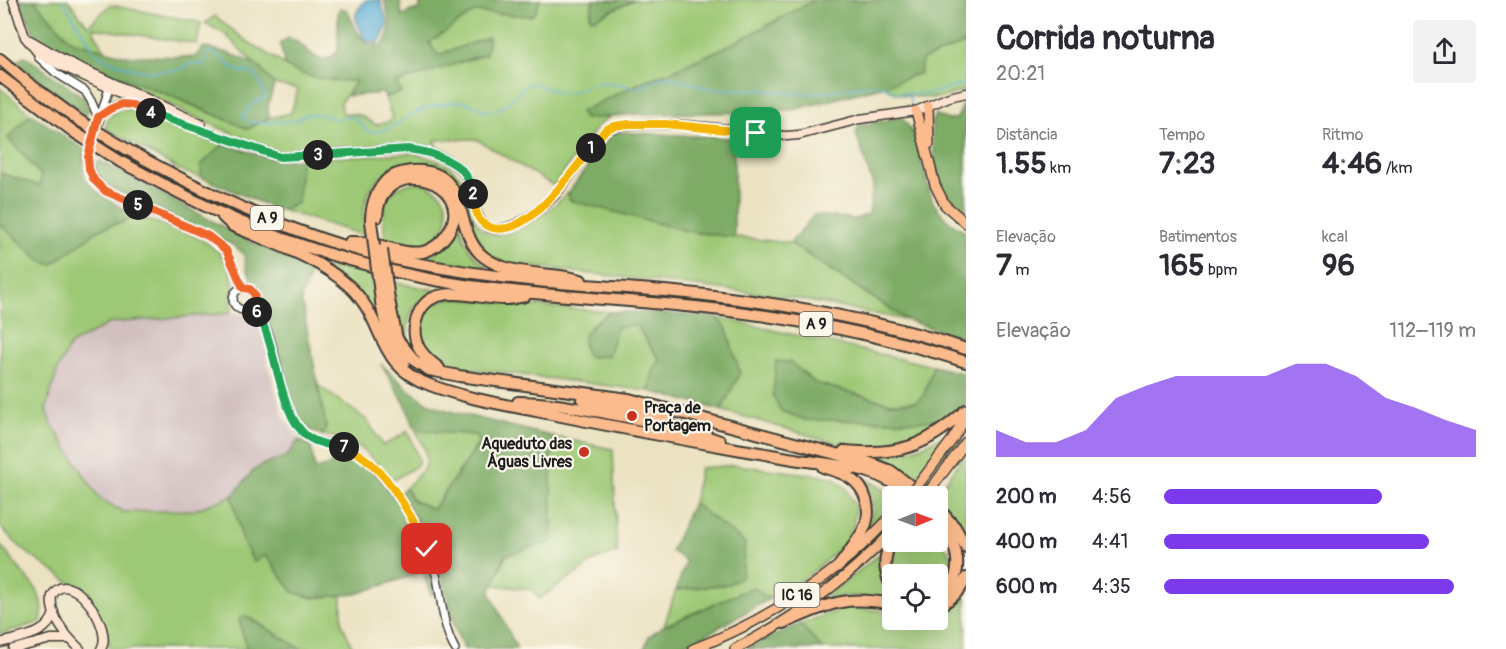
<!DOCTYPE html>
<html lang="pt">
<meta charset="utf-8">
<style>
body{margin:0;font-family:Pangolin,sans-serif;background:#f2f2f3;color:#2b2b33;height:100vh;display:flex;flex-direction:column;font-size:22px;white-space:nowrap}
*{box-sizing:border-box;margin:0}
p{font-size:20px;color:#7c7c81}
.icon{flex:none;width:33px;height:33px;fill:none;stroke:currentColor;stroke-width:2;stroke-linecap:round;stroke-linejoin:round}
.map{position:relative;flex:1;overflow:hidden}
.sheet{display:flex;flex-direction:column;background:#fff;width:540px}
.sheet>*{flex:none}
.needle{width:39px;rotate:89deg}
.tools{position:absolute;left:882px;top:486px;display:grid;gap:12px}
.tools a{display:grid;place-items:center;width:66px;height:66px;border-radius:6px;background:#fff;box-shadow:0 6px 24px #0002;font-size:30px}
.pin{position:absolute;display:grid;place-items:center;width:51px;height:51px;color:#fff;margin:-26px;border-radius:12px;box-shadow:0 3px 9px #0006}
.km{position:absolute;width:30px;height:30px;margin:-15px;border-radius:50%;background:#222;color:#fff;font-size:16px;line-height:30px;text-align:center}
.round{display:grid;place-items:center;flex:none;width:63px;height:63px;border-radius:6px;background:#f2f2f3}
.headline{display:flex;align-items:center;justify-content:space-between;height:102px;padding:0 30px}
h1{font-size:33px;font-weight:700;line-height:45px}
.metrics{display:grid;grid-template-columns:repeat(3,1fr);gap:9px;height:102px;padding:6px 30px}
.metrics div{display:grid;align-content:center}
.metrics b{font-size:30px;font-weight:700}
.metrics small{font-size:16px;font-weight:400}
.metrics p{font-size:16px}
.chart{height:168px;padding:12px 30px}
.chart p{display:flex;justify-content:space-between}
.chart svg{width:100%;height:108px;margin-top:6px;fill:#7c3aed;opacity:.7}
ul{padding:0 30px;list-style:none;font-size:20px}
li{display:grid;grid-template-columns:96px 72px 1fr;align-items:center;height:45px}
li i{height:15px;border-radius:8px;background:#7c3aed}
main{display:flex;flex:1;min-height:0}
.map>svg:first-child{display:block}
.industrial{fill:#d2bfc0}
.green{fill:#9dc874;stroke:#5c7248;stroke-width:1.5}
.forest{fill:#7eac66;stroke:#4d6441;stroke-width:1.5}
.water{fill:#5baed6;stroke:#3c6579;stroke-width:1.5}
.lines{fill:none;stroke-linecap:round;stroke-linejoin:round}
.stream{stroke:#5baed6;stroke-width:1.5}
.tertiary-casing{stroke:#3b3a35;stroke-width:10}
.secondary-casing{stroke:#3b3a35;stroke-width:11}
.trunk-casing{stroke:#3b3a35;stroke-width:12}
.motorway-casing{stroke:#3b3a35;stroke-width:14}
.tertiary{stroke:#fff;stroke-width:7}
.secondary{stroke:#fde4d1;stroke-width:8}
.trunk{stroke:#fbbb8d;stroke-width:9}
.motorway{stroke:#fbbb8d;stroke-width:10}
.trunk-bridge-casing{stroke:#3b3a35;stroke-width:12;stroke-linecap:butt}
.motorway-bridge-casing{stroke:#3b3a35;stroke-width:14;stroke-linecap:butt}
.trunk-bridge{stroke:#fbbb8d;stroke-width:9}
.motorway-bridge{stroke:#fbbb8d;stroke-width:10}
.split-1-casing{stroke:#fff;stroke-width:12}
.split-2-casing{stroke:#fff;stroke-width:12}
.split-3-casing{stroke:#fff;stroke-width:12}
.split-4-casing{stroke:#fff;stroke-width:12}
.split-5-casing{stroke:#fff;stroke-width:12}
.split-6-casing{stroke:#fff;stroke-width:12}
.split-7-casing{stroke:#fff;stroke-width:12}
.split-8-casing{stroke:#fff;stroke-width:12}
.split-1{stroke:#f5b400;stroke-width:8}
.split-2{stroke:#f5b400;stroke-width:8}
.split-3{stroke:#22a559;stroke-width:8}
.split-4{stroke:#22a559;stroke-width:8}
.split-5{stroke:#f0652b;stroke-width:8}
.split-6{stroke:#f0652b;stroke-width:8}
.split-7{stroke:#22a559;stroke-width:8}
.split-8{stroke:#f5b400;stroke-width:8}
.poi-dot{fill:#c8321e;stroke:#fbf7ec;stroke-width:2}
.labels{text-anchor:middle;stroke-width:4.5;stroke-linejoin:round;paint-order:stroke}
.shield{fill:#fbf7ec;stroke:#5f5e5a;stroke-width:1.5}
.shield-label{font-size:15px;font-weight:bold;fill:#1c1c1c}
.poi-label{font-size:16px;font-weight:bold;fill:#1c1c1c;stroke:#fbf7ec;text-anchor:start}
</style>
<main>
<div class="map">
<svg width="966" height="649" viewBox="0 0 966 649">
<rect width="100%" height="100%" fill="#fbf7ec"/>
<filter id="ink" filterUnits="userSpaceOnUse"><feTurbulence type="fractalNoise" baseFrequency=".0167" numOctaves="2"/><feDisplacementMap in="SourceGraphic" scale="12" xChannelSelector="R" yChannelSelector="G"/><feConvolveMatrix kernelMatrix="1 2 1 2 8 2 1 2 1" color-interpolation-filters="sRGB"/></filter>
<filter id="wash" filterUnits="userSpaceOnUse"><feTurbulence type="fractalNoise" baseFrequency=".008" numOctaves="4" result="noise"/><feDisplacementMap in="SourceGraphic" scale="24" xChannelSelector="R" yChannelSelector="G"/><feGaussianBlur stdDeviation="1.35" result="paint"/><feColorMatrix in="noise" values="0 0 0 0 0 0 0 0 0 0 0 0 0 0 0 0 0 1.4 0 .05"/><feComposite in="paint" operator="in"/></filter>
<g filter="url(#wash)">
<rect width="100%" height="100%" fill="#ebe2c1"/>
<!-- industrial -->
<path class="industrial" d="M231 313 249 315 260 325 266 341 268 366 284 418 299 440 287 456 264 464 253 471 232 496 194 510 123 512 100 498 50 422 46 409 57 371 70 345 110 323Z"/>
<!-- green -->
<path class="green" d="M34 0H68L88 26 110 5 194 21 201 23 197 44 92 28 105 51 71 41Z
M540 0H593L590 16 594 19 633 0H815L732 44 672 71 642 82 580 112 585 119 611 116 598 125 554 186 476 139 435 140 441 154 419 147 283 155 197 118 86 64 168 95 248 129 269 118 291 113 298 89 274 84 225 34 205 23 215 16 245 40 290 68 332 81H357L340 103 343 113 360 115 376 125 388 122 392 118 385 97 401 92 396 83 486 54 438 56 429 42 474 12 530 16 535 13Z
M966 43V90C958 92 951 95 943 97 930 99 893 97 885 86L920 73 922 60Z
M0 88 31 114 8 138 41 175 40 187 0 173Z
M135 109 227 145H222L201 174 205 179 184 172 105 128C110 111 118 110 135 109Z
M412 153C424 157 441 160 451 168 469 181 466 204 476 221 496 259 551 209 569 192L570 200 691 232 790 243 907 320 788 297 502 263 485 252 479 243 458 184C451 173 440 168 428 165 397 158 369 177 364 209 363 218 365 227 366 236L281 210 298 203 301 159Z
M419 182C426 185 435 188 440 193 458 213 440 250 414 249 405 249 395 245 386 243 381 210 379 187 419 182Z
M138 217C170 228 228 238 233 281 234 291 232 303 231 313L110 323 70 345 57 371 46 409 50 422 99 498 123 512 194 510 232 496 243 542 254 562 264 554 277 569 313 598 342 594V623L353 649H301L253 620 244 616 239 620 247 649H110C102 590 64 583 24 550 15 543 8 534 0 527V224L42 262 53 264 100 229Z
M457 221H460C464 244 470 254 489 268L426 258 436 252Z
M322 261 373 277 379 318 376 319Z
M392 282 440 291C412 300 404 317 409 345 395 335 394 299 392 282Z
M449 298 611 312 595 322 617 327 636 325 660 360 653 372 649 391 450 366C443 363 435 361 429 356 417 344 415 321 428 308 433 303 442 301 449 298Z
M715 317 933 366 924 395 916 402 890 403 815 383 790 362 781 411 806 420 927 421 950 418 919 437 900 443 863 448 839 444 721 410 728 397 726 327Z
M316 384 367 420 383 446 408 431 419 460 418 465 392 481C366 452 362 440 322 435L326 426Z
M416 430 475 435 479 443 433 509 412 500 406 488C431 462 432 464 416 430Z
M947 433 952 434 912 482 870 460V458C903 453 918 451 947 433Z
M555 437 613 449 617 553 597 559 539 599 533 590 493 585 551 458Z
M966 452V530L936 496Z
M735 465 832 477 846 488 855 507 854 525 845 544 807 577 769 599 753 587 664 626 676 590 728 584 745 543 693 503 700 468Z
M862 477 895 496H892V507L862 541C871 520 881 498 861 480Z
M938 538C956 558 960 573 938 592V574H892V578L889 561 896 542H938Z
M0 545 37 590 43 608 41 622 0 634Z
M880 554C878 571 881 583 892 595V602L856 596 825 598Z
M966 598V649H823L800 624 848 607 892 612V620H938V617L952 610Z"/>
<!-- forest -->
<path class="forest" d="M19 0H34L71 41 127 56 195 57 204 47 225 52 256 64 274 84 268 106 269 118 248 129 167 94 62 55 43 43 36 36Z
M384 0H400L402 16 411 11 420 9V0H540L535 13 530 16 474 12 429 43 438 55 489 37 486 54 396 83 401 92 385 97 383 93 347 96 356 81C331 81 307 79 285 66L280 44 288 38C308 41 315 75 338 51V12L340 8 347 10C355 25 359 48 382 45 394 31 389 16 384 0Z
M593 0H633L594 19 590 17Z
M815 0H966V43L922 60 920 73 885 86 796 109 773 112 636 114 585 119 580 112 642 82 672 71 732 44Z
M25 56 84 98 89 109 86 115 16 62Z
M963 101H966V217C932 200 934 154 932 122L935 114 948 120 956 119 960 113Z
M31 114 85 150C84 158 82 169 85 178 93 194 123 208 138 217L100 229 53 264 42 262 0 224V173L40 186 41 175 8 138Z
M902 117 913 133 933 203 947 220 966 232V340L907 320 790 243 814 215 855 219 869 214 873 185 856 133 859 126Z
M617 132 734 138V237L691 232 569 200V192L611 134Z
M222 145H227L276 160 301 159 298 203 281 210 273 208 205 179 201 174V165Z
M100 161 255 244 281 255 311 271 301 298 326 426 324 433 322 435 310 430 300 420 286 382 265 305 246 268 244 254 233 245 111 188 97 175 96 164Z
M611 312H638L715 317 726 327 740 373 721 410 649 391 653 372 660 360 636 325 617 327 608 356 588 357C574 334 594 322 611 312Z
M776 361 790 362 815 383 890 403 916 402 924 395 933 366 966 374V403L950 418 927 421 806 420 781 411 773 396Z
M381 364 409 390 430 404 449 411 555 437 551 458 552 542 505 555 490 593 517 649H464C452 627 450 605 443 581 433 549 417 521 400 492L406 488 412 500 433 509 479 444 475 435 416 430 404 402Z
M299 440 311 447 315 469 331 465 332 449C340 452 351 453 358 458 370 465 379 478 387 488 412 521 427 554 435 594H431L423 572 356 594 313 598 293 592 265 555 254 562 243 542 232 496 253 471 264 464 287 456Z
M693 503 745 543 742 576 729 584 676 590 686 561 671 551Z
M753 587 769 599 702 637 670 649H644L649 636 664 626Z
M244 616 253 620 301 649H247L239 620Z
M800 624 823 649H746Z"/>
<!-- water -->
<path class="water" d="M366 0H380C386 22 393 22 378 43L365 40C363 38 362 34 361 31 352 13 355 14 366 0Z"/>
<g class="lines">
<!-- stream -->
<path class="stream" d="M63 0 95 52 105 59 133 69 151 72 179 70 192 63 203 65 208 51C220 53 226 65 237 70 243 73 250 71 256 75L266 97 251 105 243 115V118L249 122 269 123 295 120 308 114 321 115 337 119 349 117 356 119 367 131C391 136 407 112 430 107 436 105 461 100 466 102 474 104 483 112 491 111 508 109 518 88 532 83 542 86 553 92 564 93 575 93 582 87 591 84 606 80 623 85 638 88L659 78 667 76 711 89 763 90 797 94 819 93 868 85 886 87 897 93 929 94 966 83
M908 94 911 104"/>
</g>
</g>
<g filter="url(#ink)">
<g class="lines">
<!-- tertiary casing -->
<g class="tertiary-casing">
<path id="tertiary" d="M38 57 56 73 85 91 91 101 98 117
M110 85 88 157C89 172 94 180 105 191L208 236 226 250 243 288
M98 117C105 112 114 104 123 104 137 103 164 118 178 123
M233 299a11 11 0 1 1 22 0a11 11 0 1 1-22 0Z
M253 306C281 341 274 392 299 429 310 444 329 443 345 447 358 451 369 461 378 471 405 501 427 539 437 578 442 602 443 628 455 649"/>
</g>
<!-- secondary casing -->
<g class="secondary-casing">
<path id="secondary" d="M13 0 25 37 38 53 47 59 203 131 280 157 408 149C426 151 451 158 463 172 475 185 471 205 480 219 496 246 540 211 554 196 572 175 587 151 605 130 638 115 746 132 787 136L799 135 860 119 916 111 949 97 966 93
M30 40 68 62 201 124
M0 643C20 637 49 636 54 612
M13 649 51 639H69
M80 649C66 636 49 616 52 596 69 564 115 628 101 649"/>
</g>
<!-- trunk casing -->
<g class="trunk-casing">
<path id="trunk" d="M928 106 929 144
M916 111 935 185 945 205 966 223
M921 481 952 440 966 418
M933 486 966 442
M693 649C768 620 838 575 892 515
M735 649C794 619 846 580 892 532"/>
</g>
<!-- motorway casing -->
<g class="motorway-casing">
<path id="motorway" d="M0 59 27 82 80 121
M0 76 74 132
M128 150C216 199 310 243 409 262 452 270 495 277 538 281 588 286 638 288 687 293 782 303 876 319 966 349
M121 162C152 178 182 195 214 210 292 247 384 273 470 286 534 295 599 298 664 304 766 313 869 330 966 362
M223 217 233 226C272 243 317 257 349 286 387 321 374 365 430 385 464 398 501 404 536 411 605 425 673 438 742 450 761 453 781 457 800 460 842 466 877 466 910 496
M371 221C371 207 374 195 384 183 390 175 402 172 412 171 473 167 451 232 484 257 510 277 550 271 581 280
M350 242C356 242 363 242 369 243 387 246 404 255 423 252 434 249 442 242 448 233 480 180 380 151 377 217
M389 300 397 339 415 361 429 370 459 376 629 399 870 463 891 471 924 496
M381 302C385 324 390 345 404 363
M439 368C425 358 412 345 415 326 423 276 475 300 506 299 513 299 519 297 525 296
M582 399 669 417
M518 402C547 402 577 408 606 413 644 420 683 428 720 441
M844 451C898 456 926 447 966 410
M823 467C831 470 841 472 849 477 867 488 873 512 863 531 856 543 847 555 839 566
M938 508 955 527 966 547
M938 522C961 546 966 579 938 598
M892 540C883 556 883 571 892 587
M938 606C951 600 960 592 966 578
M784 623C829 604 842 595 892 604"/>
</g>
<!-- tertiary -->
<use href="#tertiary" class="tertiary"/>
<!-- secondary -->
<use href="#secondary" class="secondary"/>
<!-- trunk -->
<use href="#trunk" class="trunk"/>
<!-- motorway -->
<use href="#motorway" class="motorway"/>
<!-- trunk-bridge casing -->
<g class="trunk-bridge-casing">
<path id="trunk-bridge" d="M908 496 921 481
M924 496 933 486"/>
</g>
<!-- motorway-bridge casing -->
<g class="motorway-bridge-casing">
<path id="motorway-bridge" d="M80 121 128 150
M74 132 121 162
M371 221 381 302
M382 250 389 300"/>
</g>
<!-- trunk-bridge -->
<use href="#trunk-bridge" class="trunk-bridge"/>
<!-- motorway-bridge -->
<use href="#motorway-bridge" class="motorway-bridge"/>
</g>
</g>
<g class="lines" filter="url(#ink)">
<!-- split-1 casing -->
<g class="split-1-casing">
<path id="split-1" d="M591 148 605 130 614 126 629 124H665L756 133"/>
</g>
<!-- split-2 casing -->
<g class="split-2-casing">
<path id="split-2" d="M473 194C475 201 475 210 478 217 481 223 486 226 493 228 528 237 572 172 591 148"/>
</g>
<!-- split-3 casing -->
<g class="split-3-casing">
<path id="split-3" d="M318 155 408 149C426 151 455 159 466 175 469 181 471 188 473 194"/>
</g>
<!-- split-4 casing -->
<g class="split-4-casing">
<path id="split-4" d="M151 113 280 157 318 155"/>
</g>
<!-- split-5 casing -->
<g class="split-5-casing">
<path id="split-5" d="M138 205 105 191 94 180 89 169 88 157 98 117 110 109 122 104 132 105 151 113"/>
</g>
<!-- split-6 casing -->
<g class="split-6-casing">
<path id="split-6" d="M138 205 208 236 226 250 243 288 250 289 255 295 253 306 257 312"/>
</g>
<!-- split-7 casing -->
<g class="split-7-casing">
<path id="split-7" d="M257 312C277 344 279 417 308 437 318 444 331 445 344 447"/>
</g>
<!-- split-8 casing -->
<g class="split-8-casing">
<path id="split-8" d="M344 447C382 459 411 514 427 549"/>
</g>
<!-- split-1 -->
<use href="#split-1" class="split-1"/>
<!-- split-2 -->
<use href="#split-2" class="split-2"/>
<!-- split-3 -->
<use href="#split-3" class="split-3"/>
<!-- split-4 -->
<use href="#split-4" class="split-4"/>
<!-- split-5 -->
<use href="#split-5" class="split-5"/>
<!-- split-6 -->
<use href="#split-6" class="split-6"/>
<!-- split-7 -->
<use href="#split-7" class="split-7"/>
<!-- split-8 -->
<use href="#split-8" class="split-8"/>
</g>
<!-- markers -->
<g class="poi-dot">
<circle cx="632" cy="416" r="6"/>
<circle cx="584" cy="452" r="6"/>
</g>
<g class="labels">
<!-- shield labels -->
<g class="shield">
<rect x="250.5" y="206" width="33" height="24" rx="4.5"/>
<rect x="799.5" y="312" width="33" height="24" rx="4.5"/>
<rect x="774.5" y="583" width="45" height="24" rx="4.5"/>
</g>
<g class="shield-label">
<text x="267" y="223">A 9</text>
<text x="816" y="329">A 9</text>
<text x="797" y="600">IC 16</text>
</g>
<!-- poi labels -->
<g class="poi-label">
<text x="644" y="413">Praça de<tspan x="644" dy="18">Portagem</tspan></text>
<text x="572" y="449" text-anchor="end">Aqueduto das<tspan x="572" dy="18">Águas Livres</tspan></text>
</g>
</g>
</svg>
<div class="tools">
<a><svg class="needle" viewBox="-14 -14 28 28"><path d="M0-13l5 13h-10z" fill="#e53935"/><path d="M0 13l5-13h-10z" fill="#7c7c81"/></svg></a>
<a><svg class="icon" aria-label="locate" viewBox="0 0 24 24"><circle cx="12" cy="12" r="6"/><path d="M12 2v4M12 18v4M2 12h4M18 12h4"/></svg></a>
</div>
<div class="pin" style="left:756px;top:133px;background:#1e9e55"><svg class="icon" aria-label="arrive" viewBox="0 0 24 24"><path d="M6 21V4h12l-3 4 3 4H6"/></svg></div>
<div class="pin" style="left:427px;top:549px;background:#d93025"><svg class="icon" aria-label="check" viewBox="0 0 24 24"><path d="M5 12l5 5 9-10"/></svg></div>
<b class="km" style="left:591px;top:148px">1</b>
<b class="km" style="left:473px;top:194px">2</b>
<b class="km" style="left:318px;top:155px">3</b>
<b class="km" style="left:151px;top:113px">4</b>
<b class="km" style="left:138px;top:205px">5</b>
<b class="km" style="left:257px;top:312px">6</b>
<b class="km" style="left:344px;top:447px">7</b>
</div>
<section class="sheet">
<div class="headline"><div><h1>Corrida noturna</h1><p>20:21</p></div><a class="round"><svg class="icon" aria-label="share" viewBox="0 0 24 24"><path d="M12 15V3M7 8l5-5 5 5M5 13v7h14v-7"/></svg></a></div>
<div class="metrics">
<div><p>Distância</p><b>1.55<small> km</small></b></div>
<div><p>Tempo</p><b>7:23</b></div>
<div><p>Ritmo</p><b>4:46<small> /km</small></b></div>
</div>
<div class="metrics">
<div><p>Elevação</p><b>7<small> m</small></b></div>
<div><p>Batimentos</p><b>165<small> bpm</small></b></div>
<div><p>kcal</p><b>96</b></div>
</div>
<div class="chart"><p><span>Elevação</span>112–119 m</p>
<svg viewBox="0 0 160 44" preserveAspectRatio="none"><path d="M0 44V33L10 38L20 38L30 33L40 20L50 15L60 11L70 11L80 11L90 11L100 6L110 6L120 11L130 20L140 24L150 29L160 33V44z"/></svg>
</div>
<ul>
<li><b>200 m</b>4:56<i style="width:70%"></i></li>
<li><b>400 m</b>4:41<i style="width:85%"></i></li>
<li><b>600 m</b>4:35<i style="width:93%"></i></li>
</ul>
</section>
</main>
